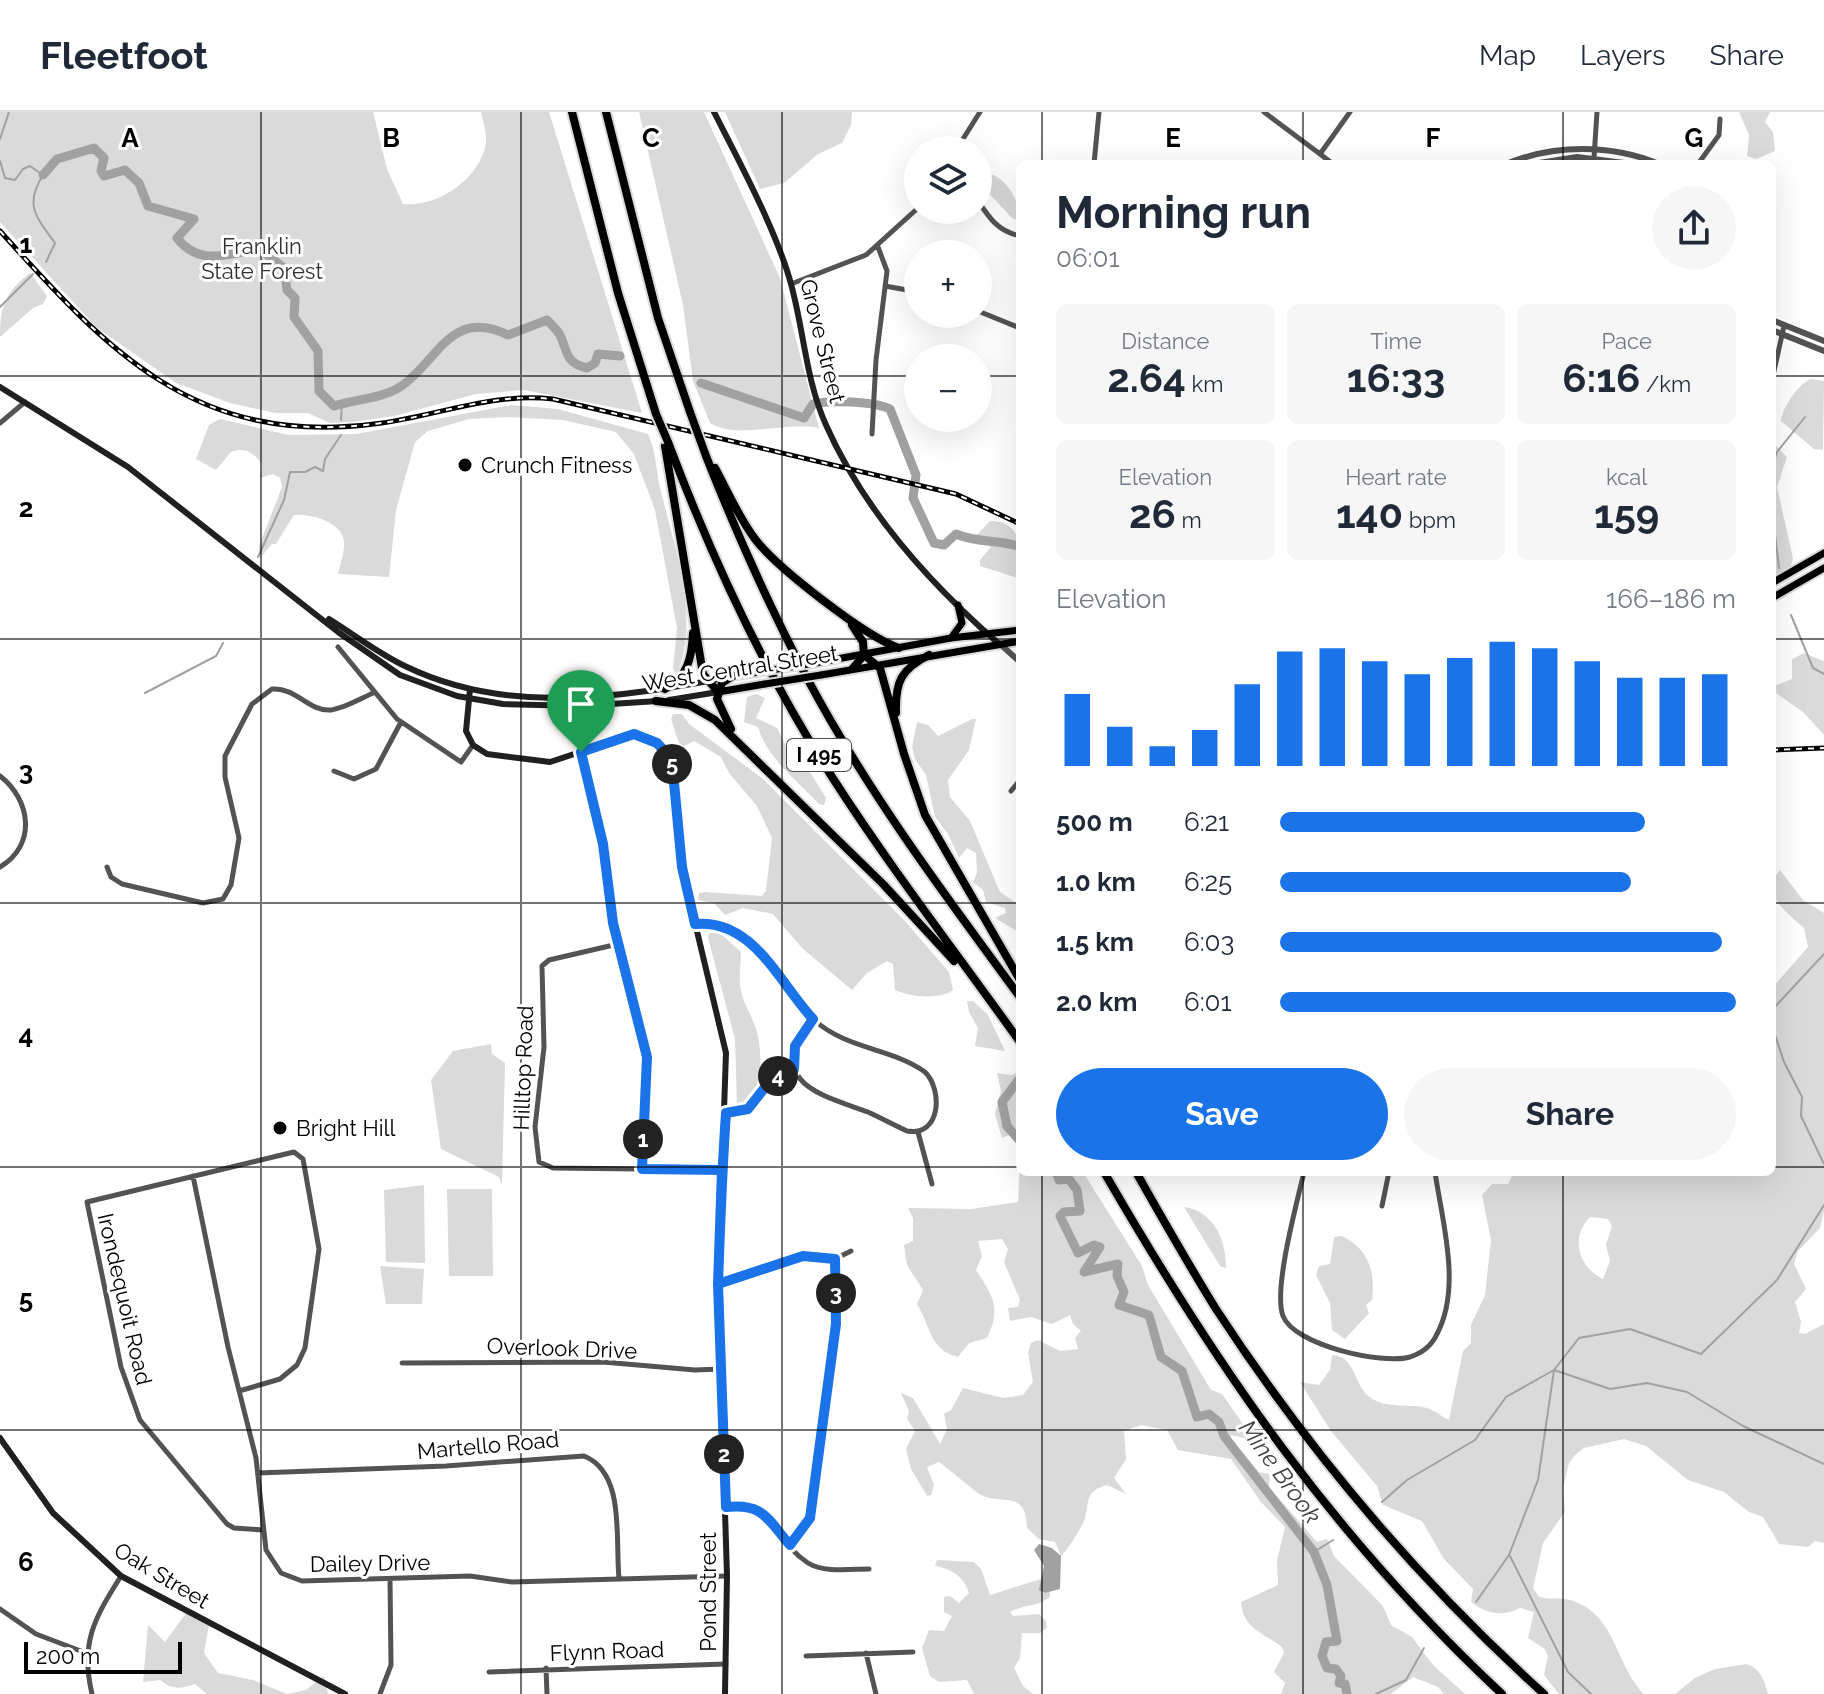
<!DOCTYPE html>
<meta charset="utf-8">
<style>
body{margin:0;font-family:Raleway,sans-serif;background:#f6f6f7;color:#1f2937;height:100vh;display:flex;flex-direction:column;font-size:30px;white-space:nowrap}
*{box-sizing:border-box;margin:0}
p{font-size:26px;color:#747a83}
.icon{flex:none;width:44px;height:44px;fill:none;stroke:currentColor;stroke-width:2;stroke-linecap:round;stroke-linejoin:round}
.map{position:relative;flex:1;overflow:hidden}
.drawer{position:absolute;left:1016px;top:48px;width:760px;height:1016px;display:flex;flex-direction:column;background:#fff;border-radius:12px;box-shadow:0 8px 32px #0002}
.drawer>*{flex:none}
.controls{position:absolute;left:904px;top:24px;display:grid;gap:16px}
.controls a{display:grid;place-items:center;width:88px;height:88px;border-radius:50%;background:#fff;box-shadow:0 8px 32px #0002;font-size:40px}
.scale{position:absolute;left:24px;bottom:20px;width:158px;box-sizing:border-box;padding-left:8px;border:4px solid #000;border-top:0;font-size:22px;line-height:28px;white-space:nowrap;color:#000;-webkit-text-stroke:6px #fff;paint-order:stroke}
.pin{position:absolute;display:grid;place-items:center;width:68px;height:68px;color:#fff;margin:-82px -34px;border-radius:50% 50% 50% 0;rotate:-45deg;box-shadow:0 0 8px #0007}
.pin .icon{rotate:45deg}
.km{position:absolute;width:40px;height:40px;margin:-20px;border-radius:50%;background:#222;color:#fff;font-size:22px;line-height:40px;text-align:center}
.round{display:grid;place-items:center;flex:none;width:84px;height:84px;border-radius:42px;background:#f6f6f7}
.overview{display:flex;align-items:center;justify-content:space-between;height:136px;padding:0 40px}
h1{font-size:44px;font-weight:700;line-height:60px}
.stats{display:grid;grid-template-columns:repeat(3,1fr);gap:12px;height:136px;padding:8px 40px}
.stats div{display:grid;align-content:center;border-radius:12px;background:#f6f6f7;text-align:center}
.stats b{font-size:40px;font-weight:700}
.stats small{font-size:22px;font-weight:400}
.stats p{font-size:22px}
.chart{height:224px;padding:16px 40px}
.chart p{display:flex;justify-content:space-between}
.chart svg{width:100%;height:144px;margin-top:8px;stroke:#1a73e8;stroke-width:6}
.button{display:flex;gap:16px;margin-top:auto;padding:16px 40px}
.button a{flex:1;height:92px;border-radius:48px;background:#1a73e8;color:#fff;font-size:32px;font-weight:700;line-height:92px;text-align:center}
.button a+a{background:#f6f6f7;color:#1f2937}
ul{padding:0 40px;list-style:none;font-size:26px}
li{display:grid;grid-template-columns:128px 96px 1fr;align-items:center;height:60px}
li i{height:20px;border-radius:10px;background:#1a73e8}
header{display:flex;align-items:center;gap:48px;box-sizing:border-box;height:112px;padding:0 40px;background:#fff;border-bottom:2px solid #e0e1e3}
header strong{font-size:38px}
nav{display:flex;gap:44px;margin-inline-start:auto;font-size:28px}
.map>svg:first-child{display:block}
.green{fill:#dadada;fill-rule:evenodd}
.water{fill:#a1a1a1}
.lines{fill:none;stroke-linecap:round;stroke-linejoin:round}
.stream{stroke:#a1a1a1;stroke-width:2}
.river{stroke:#a1a1a1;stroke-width:9}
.primary-casing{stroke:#dbdbdb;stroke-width:11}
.motorway-casing{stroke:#dbdbdb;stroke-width:12}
.minor{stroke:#535353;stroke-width:5}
.tertiary{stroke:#535353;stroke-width:6}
.secondary{stroke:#202020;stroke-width:6}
.primary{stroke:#000;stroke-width:7}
.motorway{stroke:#000;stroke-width:8}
.rail-casing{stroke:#000;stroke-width:5}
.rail{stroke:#fff;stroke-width:2;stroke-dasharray:6;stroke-linecap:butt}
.primary-bridge-casing{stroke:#dbdbdb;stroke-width:11;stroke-linecap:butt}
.motorway-bridge-casing{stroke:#dbdbdb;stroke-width:12;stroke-linecap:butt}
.primary-bridge{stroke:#000;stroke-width:7}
.motorway-bridge{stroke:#000;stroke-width:8}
.route-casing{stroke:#fff;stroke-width:16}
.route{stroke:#1a73e8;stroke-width:10}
.grid{fill:none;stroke:#000;stroke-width:2;stroke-opacity:0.55}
.poi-dot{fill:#000;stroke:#fff;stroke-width:3}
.labels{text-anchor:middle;stroke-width:6;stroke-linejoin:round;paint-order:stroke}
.shield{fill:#fff;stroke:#4c4c4c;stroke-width:2}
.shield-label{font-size:20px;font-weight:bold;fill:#000}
.park-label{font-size:22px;fill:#313131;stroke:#fff}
.street-label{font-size:22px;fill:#000;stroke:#fff}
.poi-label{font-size:22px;fill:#000;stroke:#fff;text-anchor:start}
.water-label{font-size:24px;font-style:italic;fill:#424242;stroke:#fff}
.grid-label{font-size:26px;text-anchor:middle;font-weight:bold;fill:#000;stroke:#fff;stroke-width:6;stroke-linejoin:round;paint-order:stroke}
</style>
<header>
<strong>Fleetfoot</strong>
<nav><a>Map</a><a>Layers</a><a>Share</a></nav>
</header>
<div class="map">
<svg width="1824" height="1582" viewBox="0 0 1824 1582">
<rect width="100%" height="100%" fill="#fff"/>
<!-- green -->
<path class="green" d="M0 0H373L387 57 403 92C437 96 480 67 486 31 487 22 483 9 481 0H549L642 301 524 278 476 282 394 304 352 310 330 311 308 301H275L230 291 176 271 96 215 0 110Z
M639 0H704L780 166 819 316C782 309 738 328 710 311L693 269 683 193Z
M725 0H852L851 13 842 31 818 42 784 71 760 77Z
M1739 0H1770L1765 10 1773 20 1775 39 1756 47 1747 44 1749 23Z
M985 61C1006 63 1020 89 1020 109L1012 106 983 75Z
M30 161 47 184 43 192 33 196 0 225C0 195 5 180 30 161Z
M1811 267 1824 269 1823 338 1814 337 1781 309C1782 296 1798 272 1811 267Z
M511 293 558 297 648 322C656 339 656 358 660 376 673 430 702 510 676 563L673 556 677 516 655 398 634 342 616 320 563 308 507 305 469 307 428 319 415 330 396 398 389 465 338 462C340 453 345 439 344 429 342 410 310 401 294 403L276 432H272L260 446 259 434 282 375 280 366 273 362 260 366 262 353C256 342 245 334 231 340L216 358 196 347 209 313 220 307 289 323 356 322Z
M1772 330 1787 345 1777 375 1793 446 1791 454 1777 462 1772 461Z
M990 409C1026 409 1020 443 1020 467L980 454V448L991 435 975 425Z
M1804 541 1824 549V623L1803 600 1773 579 1774 574 1792 567V547Z
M756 582 765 586 756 606 777 616 786 634 797 639 826 686 824 693 819 692C797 668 768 648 758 615L744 610 747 585Z
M673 602H682L689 612 762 666 904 808 949 860 953 878C939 888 911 885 895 878L893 852 887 849 867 861 852 878 803 837 773 802 743 796 725 803 714 791 698 788 699 781 705 780 762 784 766 779 772 726 757 694 729 661 721 645 694 629 684 634 679 631 671 607Z
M972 607H976L969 638 948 668 950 685 970 709 1000 780 1020 794V821L995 806 1006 801 1005 796 986 790 983 778 973 770 977 761 976 741 967 736 959 746 948 722 935 705 926 663 915 647 912 635 917 610 928 613 938 624Z
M1780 758 1803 788 1824 801V1099L1820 1116 1798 1139 1794 1152 1806 1177 1795 1190 1801 1210 1799 1221 1805 1222 1824 1212V1431L1815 1429 1808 1435 1779 1432 1763 1405 1749 1400 1724 1380 1688 1368 1646 1334 1624 1327 1584 1336 1575 1343 1569 1351 1563 1376 1565 1400 1543 1431 1533 1476 1539 1485C1549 1488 1559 1485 1570 1488 1616 1501 1615 1553 1644 1582H1559L1544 1563 1548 1544 1545 1537 1528 1526 1534 1500 1520 1496C1503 1505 1486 1502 1471 1490L1473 1477 1444 1447 1422 1409 1383 1393 1377 1374 1331 1319 1300 1270 1319 1273 1330 1258 1332 1243C1355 1244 1353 1269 1367 1283 1384 1298 1408 1291 1427 1296 1436 1299 1442 1305 1449 1308L1463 1239 1471 1231V1213L1485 1183 1491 1128 1482 1083 1492 1072H1508L1514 1060H1772V876L1808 835 1804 816C1789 802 1758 781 1780 758ZM1590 1105 1608 1107 1612 1114 1606 1133 1610 1149 1603 1167C1578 1155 1570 1125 1590 1105Z
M719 820 741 840C741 853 738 867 741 878 743 891 751 902 755 914 763 935 765 985 740 995L737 992 735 927 708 826 709 821Z
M967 889H973L988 903 1005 939 975 934 978 916 969 900Z
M491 932 492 942 505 951 502 1073 499 1065 441 1037 431 968 453 939Z
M1020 958 1015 975 1020 979V1030L1009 1023 1002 1026 995 1002 1001 979 997 961 1012 963Z
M1020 1051V1060H1083L1142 1154 1148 1173 1211 1278 1222 1282 1250 1322 1245 1326 1230 1323 1232 1328 1259 1360 1270 1362 1269 1375 1317 1430 1327 1427 1334 1444 1383 1494 1391 1513 1412 1525 1433 1553 1465 1582H1444L1438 1575 1413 1565 1391 1582H1281L1285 1571 1274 1560 1284 1541 1282 1535C1264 1521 1243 1517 1241 1490L1278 1473 1277 1449 1285 1415 1261 1390 1231 1347 1178 1338 1167 1318 1141 1313 1124 1319 1126 1347 1114 1366 1126 1382 1107 1373C1080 1380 1092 1395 1082 1413 1077 1422 1067 1439 1061 1444L1055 1430 1039 1427 1027 1416C1026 1374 999 1396 978 1381 964 1371 953 1360 939 1350L927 1355 934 1373 931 1383 927 1384 911 1357 906 1337 915 1319 907 1307 909 1299 901 1281 913 1286 940 1332 947 1317 944 1302 951 1298 963 1276 1003 1286 1023 1283 1033 1270 1028 1241 1031 1231 1038 1228 1060 1239 1078 1237 1075 1226 1081 1219 1073 1212 1070 1203 1052 1212 1031 1205 1010 1209 1008 1196 1018 1195 1020 1188 1004 1150 1008 1137 1002 1127 978 1129 982 1144 976 1158C992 1183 1002 1195 987 1226L969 1231 958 1245C929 1238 931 1214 917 1192L923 1178 907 1153 904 1133 913 1129V1106L908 1096 971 1097 1018 1090Z
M424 1073 425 1151 386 1150 384 1078Z
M447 1077H492L493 1164H449Z
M1184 1095C1214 1099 1226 1128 1226 1156L1220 1154Z
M1342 1124C1368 1136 1376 1160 1372 1188L1366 1193 1369 1201 1345 1227 1332 1218 1330 1191 1316 1163 1319 1154 1330 1152 1334 1125Z
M380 1154 424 1157 422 1192H386Z
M937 1448 974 1450 981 1457 990 1483 1041 1467 1042 1481 1050 1480V1485C1038 1495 1024 1492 1010 1500L1013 1504 1039 1502 1046 1509 1047 1516 1040 1521H1022L1020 1546 1014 1556 1023 1574 1033 1582H974L967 1568 939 1570 930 1564 922 1536 929 1518 944 1519 952 1504 944 1500V1485L950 1484 959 1491 969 1481C964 1464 951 1457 935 1454Z
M189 1497 210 1507 204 1541 218 1561 253 1568 287 1582 306 1578 324 1564 328 1582H207L195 1572C180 1577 172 1578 160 1568L143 1570 148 1513 165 1530Z
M1746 1552C1760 1556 1765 1569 1768 1582H1675L1695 1566 1715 1557Z"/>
<!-- water -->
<path class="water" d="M1039 1432 1052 1436 1061 1444 1060 1477 1045 1481 1039 1478 1044 1454 1034 1438Z"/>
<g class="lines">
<!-- stream -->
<path class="stream" d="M0 27 9 0
M0 49 5 66 15 68 23 57 30 54 43 63C24 93 36 105 55 131L46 150
M0 195 33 162
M341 308 342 291
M1772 355 1777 340 1805 305
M1772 398 1779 456
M258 445 284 388 290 360H305L315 355 323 359 325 347 341 323
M1791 503 1813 556 1824 562
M145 581 216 544 223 531
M1772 898 1824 842
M1772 914 1784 950 1802 985 1801 1004 1824 1052
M1382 1390 1407 1368 1475 1328 1506 1285 1554 1258 1579 1226 1630 1217 1701 1242 1777 1168 1824 1093
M1314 1440 1333 1428
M1510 1444 1568 1560 1591 1582
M1476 1490 1509 1443 1538 1368 1554 1258 1610 1277 1647 1271 1687 1280 1743 1314 1824 1352
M1376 1582 1406 1568 1424 1536"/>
<!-- river -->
<path class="river" d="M43 63 57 47 94 36 104 46 101 59 104 64 125 58 139 71 148 94 194 107 177 126C201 157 231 139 261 138L284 156 287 178 295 186 294 205 318 239 319 279 334 294C353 288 383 286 400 275 438 250 450 195 508 223L547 208C551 212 557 218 560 223 568 240 565 251 587 256L595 251 598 242 620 244
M701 271 804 306 813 292C830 288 873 289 890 297L916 363 913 386 934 431 944 433 956 422C979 432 1003 427 1020 435
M1020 966 1002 990 1007 1014 1020 1029
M1056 1060 1059 1068 1069 1067 1077 1078 1080 1099 1064 1100 1060 1104 1078 1141 1094 1133 1100 1135 1084 1160 1118 1152 1117 1164 1124 1180 1119 1193 1149 1203 1161 1245 1182 1259 1197 1305 1209 1302 1219 1310 1224 1324 1314 1440 1327 1473 1337 1529 1326 1530 1322 1544 1327 1556 1336 1557 1341 1564 1339 1571 1345 1572 1347 1582"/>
<!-- primary casing -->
<g class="primary-casing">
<path id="primary" d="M1772 471 1824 441
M1772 486 1824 456
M951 526 962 511 958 493
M815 551 951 526 1020 518
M821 563 1020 529
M733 564 759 560
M718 580 765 572"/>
</g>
<!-- motorway casing -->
<g class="motorway-casing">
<path id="motorway" d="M572 0 618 181 656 302
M606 0 658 206 690 300
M668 330C712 447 766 563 834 668 892 758 958 843 1020 930
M665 334 703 562 718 580
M706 344C736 420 769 494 807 566 867 679 944 782 1020 885
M715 356C728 380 739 406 755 427 777 456 866 525 899 536
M852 513 863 530 864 543 853 556
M864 543 880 556 904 642 925 703 1020 868
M665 577C688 566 692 544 693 521
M656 589 689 593 715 608 883 772 954 849
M896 601C895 570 901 557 929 543
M731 617 717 587 722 571 733 564
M1104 1060C1219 1259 1333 1424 1502 1582
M1136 1060C1162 1106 1188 1152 1216 1197 1308 1338 1419 1469 1544 1582"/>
</g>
<!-- minor -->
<path class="minor" d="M1264 0 1320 42 1350 0
M956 38 980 0
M1320 42 1333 52
M1594 46 1597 0
M1094 52 1099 0
M1698 52 1719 23 1720 7
M978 89C990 107 998 119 1020 124
M791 172 866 143 918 96
M885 174 918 180
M978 199 1020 216
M1772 268 1784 214
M0 311 25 290
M872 322 876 248 887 159 878 135
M338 535 397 607 461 650 473 633
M581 640 603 732 613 811 647 945 642 1057
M334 659 354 667 376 657 401 610
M0 664C31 688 37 733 0 755
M1011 679 1020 668
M107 755 111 765 122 772 203 791 223 787 231 773 239 726 225 665V644L252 592 272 577C296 575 309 600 331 598 345 596 360 587 373 581
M695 812C756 805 777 875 814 908 848 938 892 936 925 960 943 978 941 1025 907 1019 894 1013 881 1006 868 1000 815 981 766 970 813 907
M618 832 549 848 542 854 544 935 535 1015 539 1050 553 1056 722 1058
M726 1001 748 997 770 969 794 957
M918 1020 932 1072
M1304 1060C1297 1091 1273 1177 1283 1204 1294 1233 1382 1253 1410 1245 1422 1241 1432 1233 1437 1222 1462 1175 1442 1109 1435 1060
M193 1064 228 1235 256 1346 266 1438 281 1461 302 1469 470 1464 512 1470 727 1464
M1382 1094 1389 1060
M718 1172 803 1144 835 1147 851 1139
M402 1251 603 1250 695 1258 721 1257
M239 1279 280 1267 297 1253 305 1236 319 1137 303 1047 294 1040 87 1090 121 1255 140 1308 227 1412 234 1416 263 1418
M258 1361 446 1354 584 1344C626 1361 615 1428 619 1466
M726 1395C777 1390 772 1428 808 1451 824 1461 851 1457 869 1457
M790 1433 810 1406 836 1212 835 1147
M0 1497 36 1522 86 1541
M866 1541 876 1582
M806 1544 913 1540
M546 1556 547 1582
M489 1560 726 1552
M92 1582C80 1531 94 1507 121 1464
M380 1582 391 1553 390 1467"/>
<!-- tertiary -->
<path class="tertiary" d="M1506 52C1554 32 1611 32 1659 52
M1533 52 1577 45 1632 52
M1772 208 1824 229
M1772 218 1824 239
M999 531 1020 550"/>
<!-- secondary -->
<path class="secondary" d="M714 0C739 49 777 120 791 172 804 219 806 269 826 313 864 399 928 470 998 531
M0 275 128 355 338 520 400 563 457 584 503 592 580 594 658 589
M329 507C355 523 379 542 407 555 509 604 623 585 730 565
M470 577 466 619 473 633 487 642 550 650 634 622 659 633 672 654 686 773 726 941 718 1172 727 1464 725 1582
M669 588 718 580
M0 1326 53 1401 121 1464 345 1582"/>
<!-- primary -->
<use href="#primary" class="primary"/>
<!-- motorway -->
<use href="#motorway" class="motorway"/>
<!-- rail casing -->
<g class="rail-casing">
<path id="rail" d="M0 119C108 239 195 334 374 312 435 305 490 280 553 287L956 382 1020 412
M1772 638 1824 636"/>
</g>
<!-- rail -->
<use href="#rail" class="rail"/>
<!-- primary-bridge casing -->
<g class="primary-bridge-casing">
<path id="primary-bridge" d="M759 560 815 551
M765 572 821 563"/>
</g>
<!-- motorway-bridge casing -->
<g class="motorway-bridge-casing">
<path id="motorway-bridge" d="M690 300 706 344
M656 302 668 330"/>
</g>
<!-- primary-bridge -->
<use href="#primary-bridge" class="primary-bridge"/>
<!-- motorway-bridge -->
<use href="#motorway-bridge" class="motorway-bridge"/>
</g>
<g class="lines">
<!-- route casing -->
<g class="route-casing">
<path id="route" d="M581 640 603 732 613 811 647 945 642 1057 722 1058 718 1172 726 1395C764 1391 767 1407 790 1433L810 1406 836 1212 835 1147 803 1144 718 1172C720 1115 722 1058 726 1001L748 997 770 969 794 957 795 934 813 907C780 872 753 806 695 812L682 755 673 660 668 643 657 631 634 622 581 640"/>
</g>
<!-- route -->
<use href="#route" class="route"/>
</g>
<!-- grid -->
<path class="grid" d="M261 0V1582M521 0V1582M782 0V1582M1042 0V52M1303 0V52M1563 0V52M0 264H918M978 264H1020M1772 264H1824M0 527H1020M1772 527H1824M0 791H1020M1772 791H1824M0 1055H1020M1772 1055H1824M1042 1060V1582M1303 1060V1582M1563 1060V1582M0 1318H1824"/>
<!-- markers -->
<g class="poi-dot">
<circle cx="465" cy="353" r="8"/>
<circle cx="280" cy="1016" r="8"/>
</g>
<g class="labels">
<!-- shield labels -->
<rect class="shield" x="787" y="627" width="64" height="32" rx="6"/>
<g class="shield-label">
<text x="819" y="650">I 495</text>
</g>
<!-- park labels -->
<g class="park-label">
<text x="262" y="142">Franklin<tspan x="262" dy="25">State Forest</tspan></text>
</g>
<!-- street labels -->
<g class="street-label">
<text transform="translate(823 229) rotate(76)" y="8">Grove Street</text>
<text transform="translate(740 556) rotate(-9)" y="8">West Central Street</text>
<text transform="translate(523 956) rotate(-88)" y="8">Hilltop Road</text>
<text transform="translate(125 1187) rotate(77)" y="8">Irondequoit Road</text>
<text transform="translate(562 1236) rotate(2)" y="8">Overlook Drive</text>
<text transform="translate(488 1333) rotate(-5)" y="8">Martello Road</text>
<text transform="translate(370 1451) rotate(-1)" y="8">Dailey Drive</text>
<text transform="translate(162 1463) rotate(31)" y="8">Oak Street</text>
<text transform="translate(708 1480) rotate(-90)" y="8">Pond Street</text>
<text transform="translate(607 1539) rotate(-2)" y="8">Flynn Road</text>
</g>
<!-- poi labels -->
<g class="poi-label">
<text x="481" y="361">Crunch Fitness</text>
<text x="296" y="1024">Bright Hill</text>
</g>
<!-- water labels -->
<g class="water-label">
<text transform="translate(1280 1360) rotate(54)" y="8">Mine Brook</text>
</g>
</g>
<g class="grid-label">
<text x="130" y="35">A</text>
<text x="391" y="35">B</text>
<text x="651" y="35">C</text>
<text x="1173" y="35">E</text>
<text x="1433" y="35">F</text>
<text x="1694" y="35">G</text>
<text x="26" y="141">1</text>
<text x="26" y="405">2</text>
<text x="26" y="668">3</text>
<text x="26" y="932">4</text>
<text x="26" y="1196">5</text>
<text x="26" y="1459">6</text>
</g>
</svg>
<div class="controls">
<a><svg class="icon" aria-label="layers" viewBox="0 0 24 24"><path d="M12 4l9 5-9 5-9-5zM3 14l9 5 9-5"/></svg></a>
<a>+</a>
<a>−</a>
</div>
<div class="scale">200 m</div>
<div class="pin" style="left:581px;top:640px;background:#1e9e55"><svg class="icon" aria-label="arrive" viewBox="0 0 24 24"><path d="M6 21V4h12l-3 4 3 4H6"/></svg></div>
<b class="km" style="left:643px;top:1027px">1</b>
<b class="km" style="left:724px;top:1342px">2</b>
<b class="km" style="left:836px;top:1181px">3</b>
<b class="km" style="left:778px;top:964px">4</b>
<b class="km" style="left:672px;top:652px">5</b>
<section class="drawer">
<div class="overview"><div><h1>Morning run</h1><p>06:01</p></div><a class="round"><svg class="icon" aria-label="share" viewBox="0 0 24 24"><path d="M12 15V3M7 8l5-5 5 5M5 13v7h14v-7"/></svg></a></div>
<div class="stats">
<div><p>Distance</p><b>2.64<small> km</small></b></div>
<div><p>Time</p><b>16:33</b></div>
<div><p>Pace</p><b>6:16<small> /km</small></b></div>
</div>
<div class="stats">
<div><p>Elevation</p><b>26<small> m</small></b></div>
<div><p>Heart rate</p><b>140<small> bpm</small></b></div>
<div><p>kcal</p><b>159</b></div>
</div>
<div class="chart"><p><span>Elevation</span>166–186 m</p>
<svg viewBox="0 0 160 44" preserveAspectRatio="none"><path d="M5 44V22M15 44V32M25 44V38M35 44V33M45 44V19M55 44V9M65 44V8M75 44V12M85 44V16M95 44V11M105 44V6M115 44V8M125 44V12M135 44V17M145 44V17M155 44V16"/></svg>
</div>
<ul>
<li><b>500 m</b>6:21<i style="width:80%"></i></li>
<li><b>1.0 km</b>6:25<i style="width:77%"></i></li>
<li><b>1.5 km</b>6:03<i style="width:97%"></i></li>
<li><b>2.0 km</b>6:01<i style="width:100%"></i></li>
</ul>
<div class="button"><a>Save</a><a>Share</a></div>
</section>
</div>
